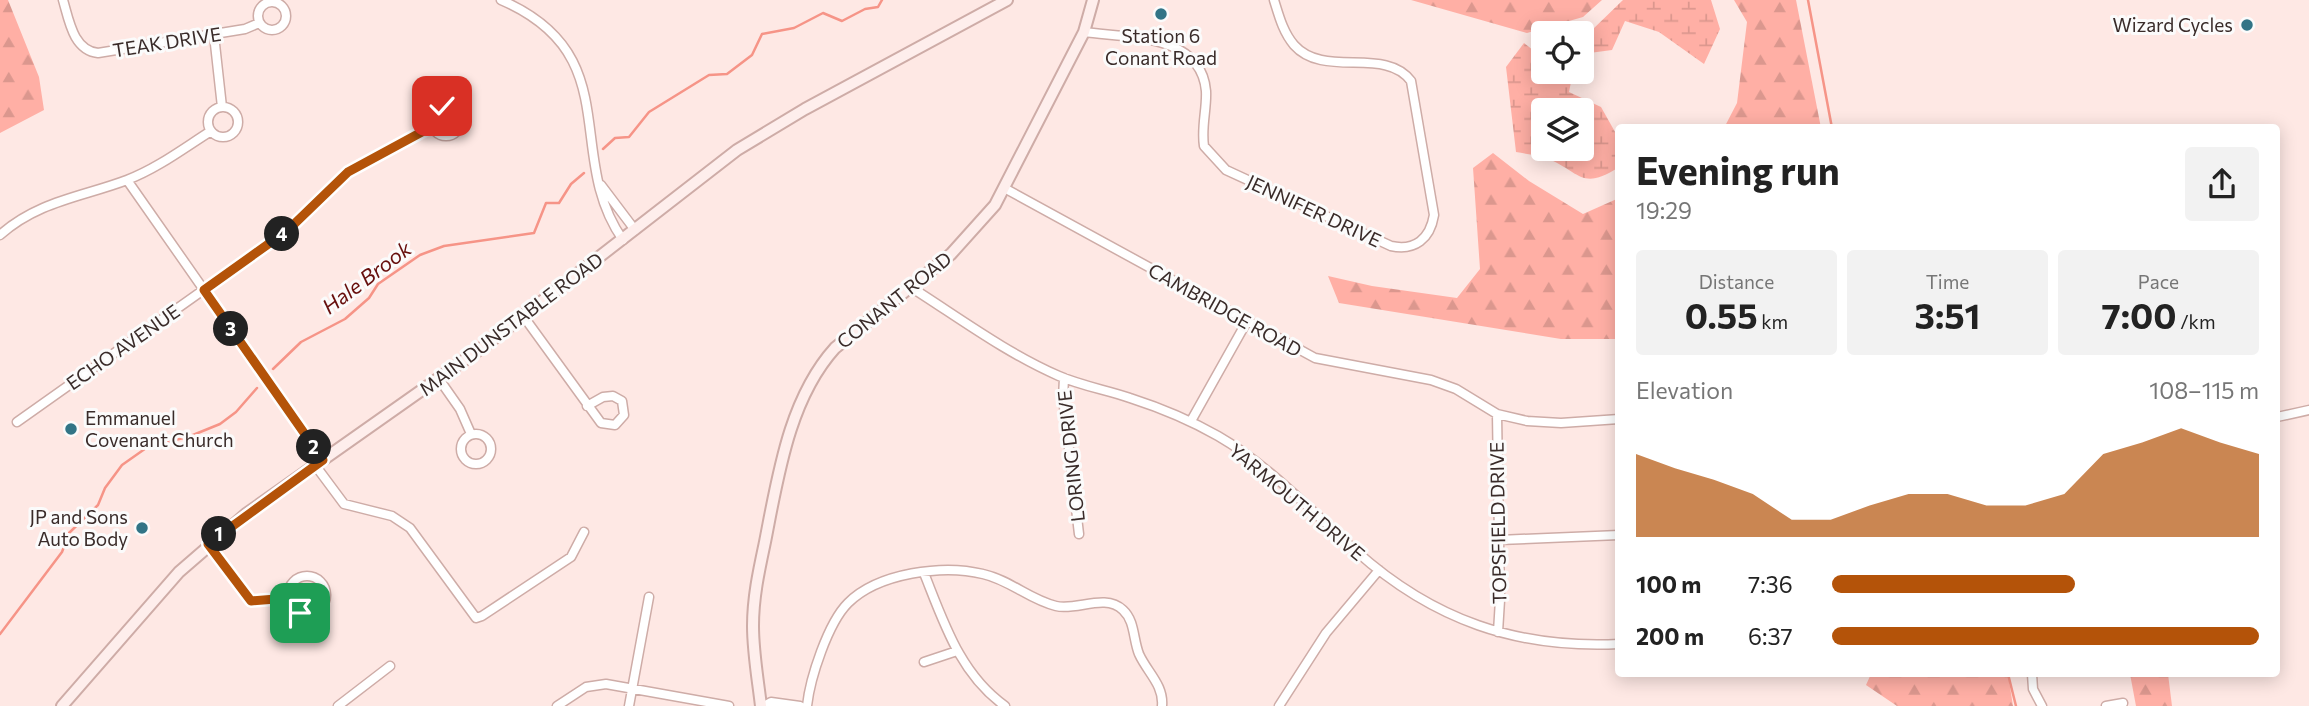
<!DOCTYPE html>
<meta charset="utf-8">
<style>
body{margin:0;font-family:Commissioner,sans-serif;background:#f2f2f2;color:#222;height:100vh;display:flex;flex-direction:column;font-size:26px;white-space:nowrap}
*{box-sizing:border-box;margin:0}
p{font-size:23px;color:#767676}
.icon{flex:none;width:38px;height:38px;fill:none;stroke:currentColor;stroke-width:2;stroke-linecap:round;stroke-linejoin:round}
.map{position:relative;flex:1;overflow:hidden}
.drawer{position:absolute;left:1615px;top:124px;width:665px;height:553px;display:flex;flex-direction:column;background:#fff;border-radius:7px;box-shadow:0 4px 18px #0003}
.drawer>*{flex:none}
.tools{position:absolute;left:1531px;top:21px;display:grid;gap:14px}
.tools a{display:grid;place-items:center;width:63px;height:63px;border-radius:7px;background:#fff;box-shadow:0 4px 18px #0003;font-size:35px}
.pin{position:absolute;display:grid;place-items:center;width:60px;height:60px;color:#fff;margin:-30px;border-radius:14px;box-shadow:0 4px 10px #0006}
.km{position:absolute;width:35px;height:35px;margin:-18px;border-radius:50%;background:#222;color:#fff;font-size:19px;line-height:35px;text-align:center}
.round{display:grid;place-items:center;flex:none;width:74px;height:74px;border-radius:7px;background:#f2f2f2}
.head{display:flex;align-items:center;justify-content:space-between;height:119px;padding:0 21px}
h1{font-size:38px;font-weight:700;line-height:52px}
.stats{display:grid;grid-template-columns:repeat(3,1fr);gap:10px;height:119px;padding:7px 21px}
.stats div{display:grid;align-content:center;border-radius:7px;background:#f2f2f2;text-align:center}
.stats b{font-size:35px;font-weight:700}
.stats small{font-size:19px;font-weight:400}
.stats p{font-size:19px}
.chart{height:196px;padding:14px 21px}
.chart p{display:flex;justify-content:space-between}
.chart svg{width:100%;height:126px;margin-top:7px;fill:#b45309;opacity:.7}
ul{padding:0 21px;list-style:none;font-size:23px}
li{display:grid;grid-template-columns:112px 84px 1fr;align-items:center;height:52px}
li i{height:18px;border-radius:9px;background:#b45309}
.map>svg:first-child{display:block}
.forest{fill:url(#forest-firs)}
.wetland{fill:url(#wetland-marsh);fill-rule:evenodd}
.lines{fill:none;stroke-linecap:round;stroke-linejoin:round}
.stream{stroke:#f69487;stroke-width:2.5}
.street-casing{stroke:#ceaca7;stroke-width:11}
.secondary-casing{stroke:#ceaca7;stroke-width:14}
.street{stroke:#fff;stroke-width:8}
.secondary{stroke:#feeeec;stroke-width:10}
.route-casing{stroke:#fff;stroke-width:14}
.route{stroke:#b45309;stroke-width:9}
.poi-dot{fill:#327486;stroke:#fbfbfb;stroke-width:2.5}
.labels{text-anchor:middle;stroke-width:6;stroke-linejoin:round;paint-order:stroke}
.poi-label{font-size:19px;fill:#392b29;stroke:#fbfbfb;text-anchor:end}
.street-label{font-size:19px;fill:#392b29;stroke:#fbfbfb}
.water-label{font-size:21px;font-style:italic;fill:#670f0d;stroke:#fbfbfb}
</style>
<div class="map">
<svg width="2309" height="706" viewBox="0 0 2309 706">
<defs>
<pattern id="forest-firs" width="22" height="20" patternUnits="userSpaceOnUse" patternTransform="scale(1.75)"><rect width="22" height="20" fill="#ffafa5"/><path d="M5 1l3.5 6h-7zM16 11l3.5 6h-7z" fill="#db978e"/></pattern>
<pattern id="wetland-marsh" width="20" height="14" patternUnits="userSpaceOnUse" patternTransform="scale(1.75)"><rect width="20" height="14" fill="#ffafa5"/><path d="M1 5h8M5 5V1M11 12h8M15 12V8" fill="none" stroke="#db978e"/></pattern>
</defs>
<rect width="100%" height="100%" fill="#fee8e4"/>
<!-- forest -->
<path class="forest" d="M0 0H8L39 77 44 110 0 133Z
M1411 0H1602L1583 17 1527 33Z
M1734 0H1796L1821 128H1724L1737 103 1747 22Z
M1493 153 1529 181 1583 214 1619 198V339H1561L1339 303 1328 276 1372 286 1457 298 1480 269 1473 168Z
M1871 674H2008L2013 706H1897L1866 685Z
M2130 674H2168L2172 706H2136Z"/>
<!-- wetland -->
<path class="wetland" d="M1623 0H1711L1720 29 1704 64 1659 32 1625 21 1612 50 1582 54V33H1564L1576 27 1592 30Z
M1524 43 1543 58 1544 72H1573L1569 92 1601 107 1619 139V167C1582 191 1581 173 1549 159 1539 155 1526 154 1516 152L1506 67ZM1544 110H1582V149H1544Z"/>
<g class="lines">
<!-- stream -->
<path class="stream" d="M1808 0 1832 128
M603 149 615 138 629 137 649 112 709 75 727 74 752 55 762 34 794 28 823 13 842 21 865 9 878 7 882 0
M273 369 301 342 345 319 369 298 378 284 420 255 444 246 534 233 546 203H559L571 184 584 173
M0 634 62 552 69 533 98 505 105 488 122 465 149 446 188 437 220 424 236 412 257 388
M2008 674 2016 706"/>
<!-- street casing -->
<g class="street-casing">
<path id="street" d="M63 0C69 20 73 50 98 53L245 29 259 23
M501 0C628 55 563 155 623 240
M258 16a14 14 0 1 1 28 0a14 14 0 1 1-28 0Z
M1084 32C1127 38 1201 33 1206 91 1207 109 1201 127 1204 146L1226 170 1391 246C1415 251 1430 239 1434 215L1411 81C1385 46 1324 79 1294 45 1283 32 1279 16 1274 0
M214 35 222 107
M431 121a15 15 0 1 1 30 0a15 15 0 1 1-30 0Z
M208 122a15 15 0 1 1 30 0a15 15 0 1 1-30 0Z
M127 180 323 460
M601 185 635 230
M1006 189 1315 358 1431 380 1456 389 1497 414 1527 421 1561 423 1619 419
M0 235C38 201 82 197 127 180 158 168 184 148 211 131
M909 286C958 317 1006 353 1059 376 1082 386 1107 390 1130 398 1161 408 1190 420 1218 436 1270 466 1312 512 1356 551 1433 620 1517 649 1619 644
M524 317 601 423 615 425 624 415 622 401 613 396 603 397 587 406
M1064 378 1063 398 1079 534
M439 379 460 409 471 434
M1497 414 1500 600 1498 632
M2277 417 2309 410
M1191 421 1246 323
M17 422 288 230 348 171 431 127
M461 449a15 15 0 1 1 30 0a15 15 0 1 1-30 0Z
M315 465 344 504 392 516 410 528 476 618 482 616 571 557 584 532
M1499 540 1619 535
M208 544 251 601 288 598
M924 573C944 623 960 674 1005 706
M288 595a19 19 0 1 1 38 0a19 19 0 1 1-38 0Z
M924 662 957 651
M2032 674 2033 689 2042 706
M338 706 390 666
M557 706 586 687 606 684 729 706
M629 706 649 597
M764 706 771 702 800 706
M807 706C810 678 828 623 848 603 878 573 943 564 983 574 1010 580 1030 600 1056 606 1077 611 1105 593 1123 610 1135 621 1133 639 1139 654 1147 672 1164 685 1162 706
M1279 706 1326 633 1379 570
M2106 706 2123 703"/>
</g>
<!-- secondary casing -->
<g class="secondary-casing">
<path id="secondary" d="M62 706 179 572 246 514 483 347 737 150 805 109 1007 0
M761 706C758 680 753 653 753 626 753 597 759 570 765 542 778 476 789 399 835 348L951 254 995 205 1084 32 1093 0"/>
</g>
<!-- street -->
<use href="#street" class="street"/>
<!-- secondary -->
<use href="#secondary" class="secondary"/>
</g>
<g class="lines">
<!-- route casing -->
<g class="route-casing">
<path id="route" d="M300 613 294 610 288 598 251 601 208 544 323 460 204 290 288 230 348 172 431 127V117L442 106"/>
</g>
<!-- route -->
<use href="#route" class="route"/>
</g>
<!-- markers -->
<g class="poi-dot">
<circle cx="1161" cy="14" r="7"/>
<circle cx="2247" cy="25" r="7"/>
<circle cx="71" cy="429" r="7"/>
<circle cx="142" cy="528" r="7"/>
</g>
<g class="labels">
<!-- poi labels -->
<g class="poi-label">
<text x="2233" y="32">Wizard Cycles</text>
<text x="1161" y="43" text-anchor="middle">Station 6<tspan x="1161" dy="22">Conant Road</tspan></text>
<text x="85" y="425" text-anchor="start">Emmanuel<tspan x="85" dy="22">Covenant Church</tspan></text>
<text x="128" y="524">JP and Sons<tspan x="128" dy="22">Auto Body</tspan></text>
</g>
<!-- street labels -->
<g class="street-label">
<text transform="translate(167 42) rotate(-9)" y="7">TEAK DRIVE</text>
<text transform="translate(1314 211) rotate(25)" y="7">JENNIFER DRIVE</text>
<text transform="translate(894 300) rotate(-39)" y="7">CONANT ROAD</text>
<text transform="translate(1225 310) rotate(29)" y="7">CAMBRIDGE ROAD</text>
<text transform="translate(511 324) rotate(-37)" y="7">MAIN DUNSTABLE ROAD</text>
<text transform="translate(123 347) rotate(-35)" y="7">ECHO AVENUE</text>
<text transform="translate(1071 456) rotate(-96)" y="7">LORING DRIVE</text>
<text transform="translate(1297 502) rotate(40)" y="7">YARMOUTH DRIVE</text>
<text transform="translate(1498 523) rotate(-91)" y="7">TOPSFIELD DRIVE</text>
</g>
<!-- water labels -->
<g class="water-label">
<text transform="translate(367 278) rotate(-37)" y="7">Hale Brook</text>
</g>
</g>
</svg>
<div class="tools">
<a><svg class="icon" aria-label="locate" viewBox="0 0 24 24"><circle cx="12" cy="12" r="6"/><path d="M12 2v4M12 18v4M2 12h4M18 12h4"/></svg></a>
<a><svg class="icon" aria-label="layers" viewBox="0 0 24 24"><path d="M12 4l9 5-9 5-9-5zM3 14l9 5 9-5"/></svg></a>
</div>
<div class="pin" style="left:300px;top:613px;background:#1e9e55"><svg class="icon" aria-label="arrive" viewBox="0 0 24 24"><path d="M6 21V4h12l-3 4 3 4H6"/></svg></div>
<div class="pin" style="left:442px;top:106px;background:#d93025"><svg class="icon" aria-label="check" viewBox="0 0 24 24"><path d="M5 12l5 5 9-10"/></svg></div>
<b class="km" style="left:219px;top:534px">1</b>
<b class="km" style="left:314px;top:447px">2</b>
<b class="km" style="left:231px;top:329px">3</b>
<b class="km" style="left:282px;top:234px">4</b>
<section class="drawer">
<div class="head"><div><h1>Evening run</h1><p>19:29</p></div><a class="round"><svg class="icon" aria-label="share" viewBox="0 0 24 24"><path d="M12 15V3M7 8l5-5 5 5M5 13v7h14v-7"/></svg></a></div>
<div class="stats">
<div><p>Distance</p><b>0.55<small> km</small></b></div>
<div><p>Time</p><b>3:51</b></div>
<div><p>Pace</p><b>7:00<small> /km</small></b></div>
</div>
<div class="chart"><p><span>Elevation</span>108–115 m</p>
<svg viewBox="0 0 160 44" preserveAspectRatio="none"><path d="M0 44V15L10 20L20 24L30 29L40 38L50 38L60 33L70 29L80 29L90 33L100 33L110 29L120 15L130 11L140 6L150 11L160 15V44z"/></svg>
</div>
<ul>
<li><b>100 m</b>7:36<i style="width:57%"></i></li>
<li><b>200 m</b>6:37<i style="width:100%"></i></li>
</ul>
</section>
</div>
